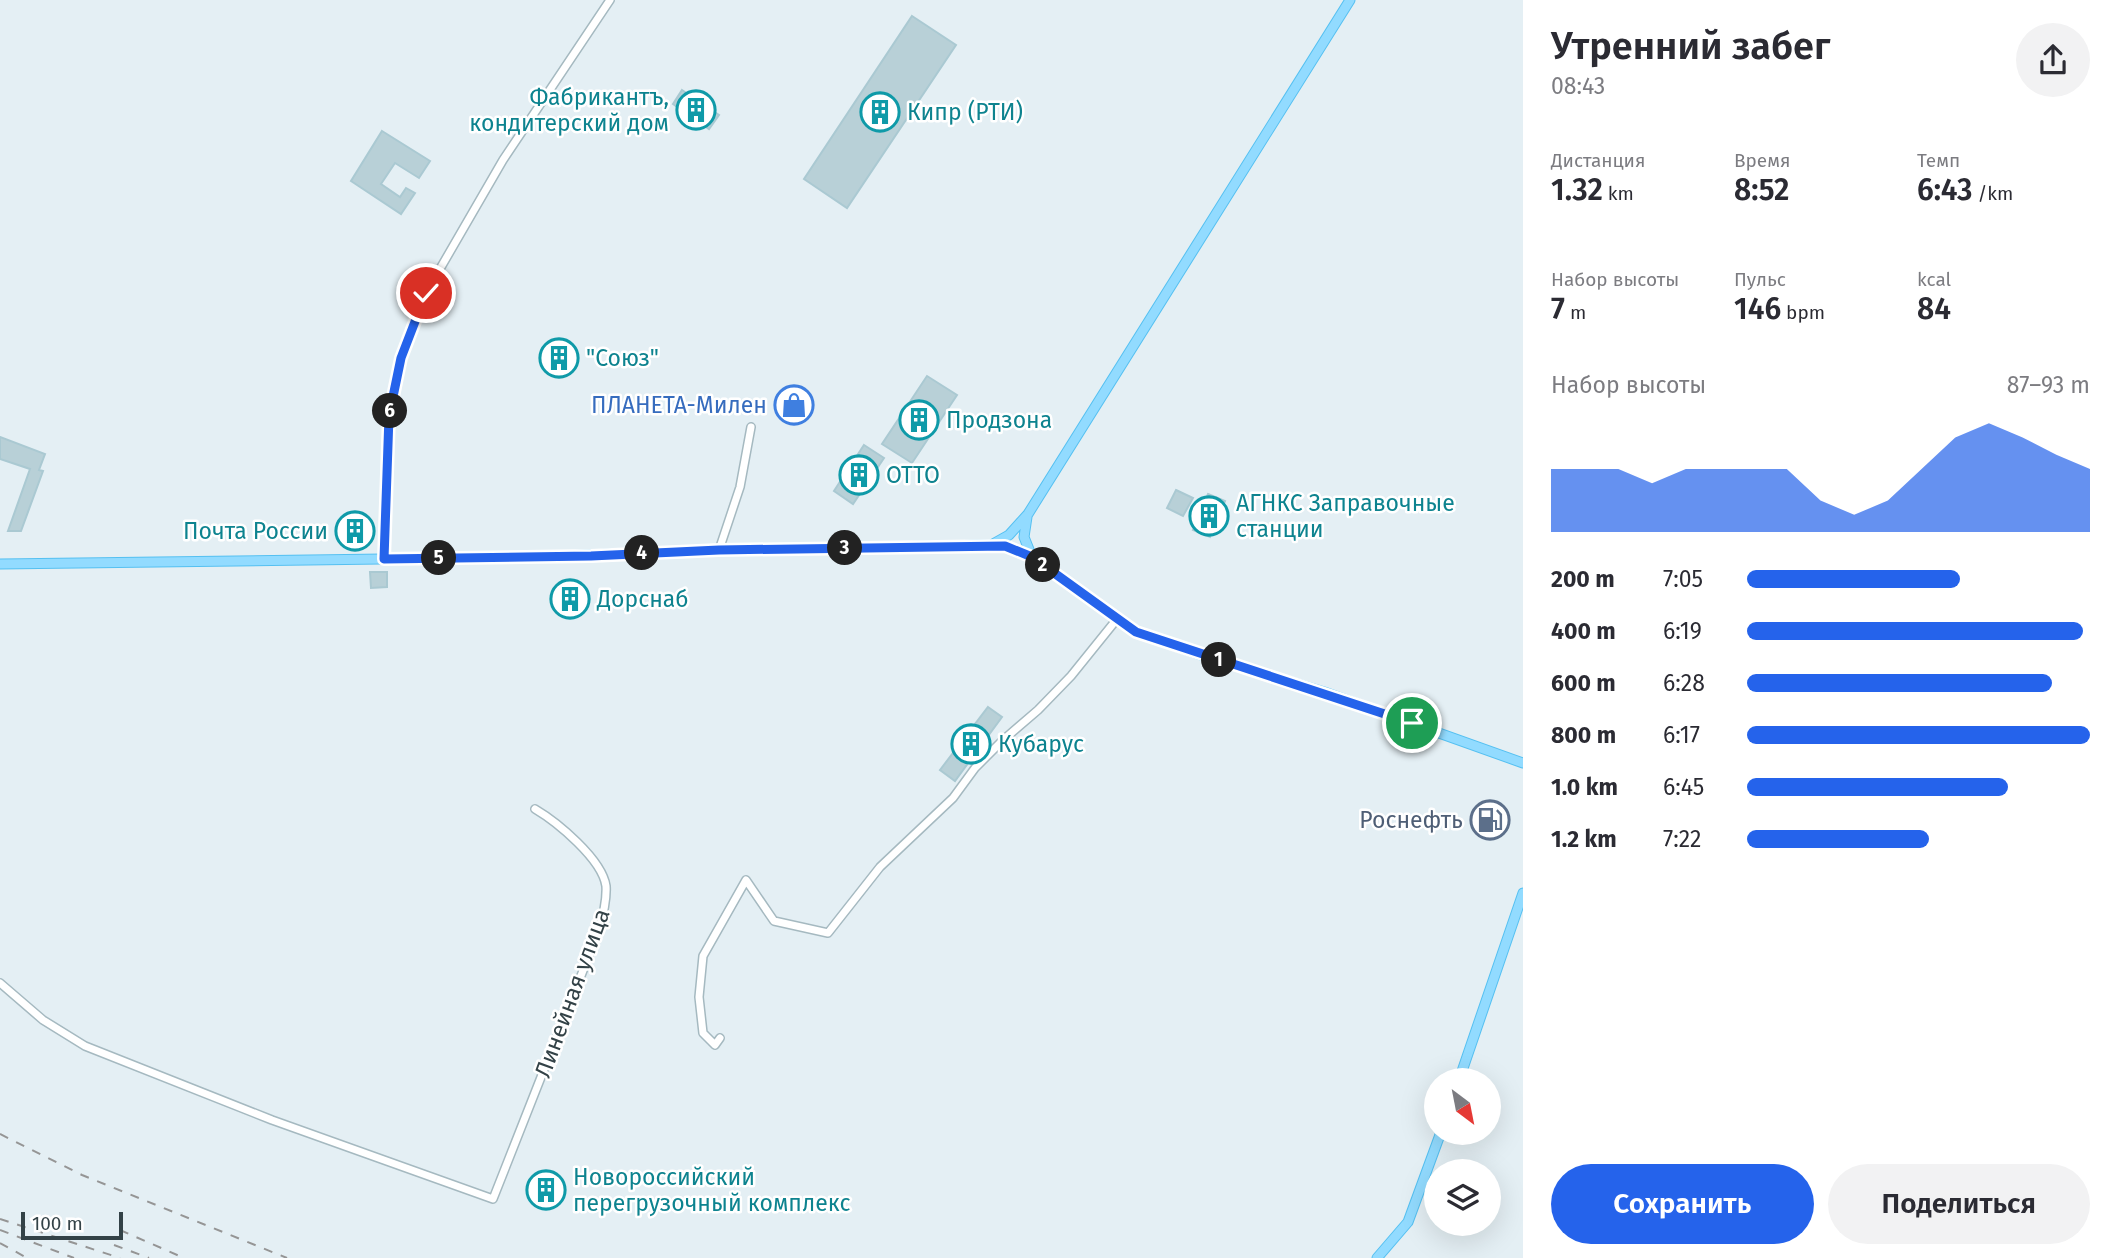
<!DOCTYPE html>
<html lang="ru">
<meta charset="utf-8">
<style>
body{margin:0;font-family:"Fira Sans",sans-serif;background:#f2f2f3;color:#2b2b33;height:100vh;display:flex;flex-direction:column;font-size:26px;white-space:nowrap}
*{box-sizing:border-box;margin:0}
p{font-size:23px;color:#7c7c81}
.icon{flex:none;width:38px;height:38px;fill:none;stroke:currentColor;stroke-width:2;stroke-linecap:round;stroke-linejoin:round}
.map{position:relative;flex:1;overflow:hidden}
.drawer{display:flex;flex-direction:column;background:#fff;width:595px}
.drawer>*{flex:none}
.needle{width:46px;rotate:148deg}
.tools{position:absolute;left:1424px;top:1068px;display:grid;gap:14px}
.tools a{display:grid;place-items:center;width:77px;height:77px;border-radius:50%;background:#fff;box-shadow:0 7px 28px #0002;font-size:35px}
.scale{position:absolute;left:21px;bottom:18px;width:102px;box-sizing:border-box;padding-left:7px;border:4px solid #334247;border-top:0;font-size:19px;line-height:24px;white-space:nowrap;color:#334247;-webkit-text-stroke:5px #fff;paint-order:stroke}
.pin{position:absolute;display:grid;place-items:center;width:60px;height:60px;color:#fff;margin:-30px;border:4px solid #fff;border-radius:50%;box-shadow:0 2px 7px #0007}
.km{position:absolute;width:35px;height:35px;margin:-18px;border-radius:50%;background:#222;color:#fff;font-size:19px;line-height:35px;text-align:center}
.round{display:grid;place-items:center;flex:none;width:74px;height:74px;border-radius:37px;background:#f2f2f3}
.summary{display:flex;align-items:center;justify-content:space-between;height:119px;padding:0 28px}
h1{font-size:38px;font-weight:600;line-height:52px}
.metrics{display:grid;grid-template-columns:repeat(3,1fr);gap:10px;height:119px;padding:7px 28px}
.metrics div{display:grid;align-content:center}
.metrics b{font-size:30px;font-weight:600}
.metrics small{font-size:19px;font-weight:400}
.metrics p{font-size:19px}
.chart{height:196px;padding:14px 28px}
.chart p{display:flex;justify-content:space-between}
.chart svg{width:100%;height:126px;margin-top:7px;fill:#2563eb;opacity:.7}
.action{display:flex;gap:14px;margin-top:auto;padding:14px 28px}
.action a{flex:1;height:80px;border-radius:42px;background:#2563eb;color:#fff;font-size:28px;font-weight:600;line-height:80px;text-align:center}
.action a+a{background:#f2f2f3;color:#2b2b33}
ul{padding:0 28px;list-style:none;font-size:23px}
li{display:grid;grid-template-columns:112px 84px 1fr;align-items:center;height:52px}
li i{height:18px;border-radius:9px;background:#2563eb}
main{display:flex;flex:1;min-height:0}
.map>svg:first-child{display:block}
.building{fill:#b8d0d7;stroke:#aac9d2;stroke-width:2}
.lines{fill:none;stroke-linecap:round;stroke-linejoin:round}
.minor-casing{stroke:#a5b9c0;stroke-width:10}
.major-casing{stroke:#55c0f1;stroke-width:11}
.minor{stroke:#fff;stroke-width:7}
.major{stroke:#92dbff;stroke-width:9}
.rail{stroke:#959595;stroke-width:2;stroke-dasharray:9 9;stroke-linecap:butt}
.route-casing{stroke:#fff;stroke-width:14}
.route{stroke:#2563eb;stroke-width:9}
.labels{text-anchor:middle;stroke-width:5;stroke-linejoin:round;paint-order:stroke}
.culture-label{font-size:23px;fill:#0d838f;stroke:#fff;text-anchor:start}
.shop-label{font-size:23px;fill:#366cbe;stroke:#fff;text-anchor:end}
.service-label{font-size:23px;fill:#4e5e75;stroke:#fff;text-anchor:end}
.street-label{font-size:23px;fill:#334247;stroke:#fff}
</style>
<main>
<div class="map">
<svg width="1523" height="1258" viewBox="0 0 1523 1258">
<rect width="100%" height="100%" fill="#e4eff4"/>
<!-- building -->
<path class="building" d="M912 16 956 45 847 208 804 179Z
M682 90 719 115 709 129 673 104Z
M382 131 430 161 419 178 395 163 381 184 400 197 406 188 415 193 401 214 351 181Z
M553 346 572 359 565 369 546 356Z
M927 376 957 395 912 463 882 444Z
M0 437 45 454 39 470 43 471 21 531H8L30 469 0 459Z
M864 445 884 458 853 504 834 491Z
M1176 490 1193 498 1183 516 1167 508Z
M1208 494 1225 501 1210 537 1193 530Z
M342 524H369V538H342Z
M370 572H387V587L371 588Z
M584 591 585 605 557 606 556 592Z
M988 707 1002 717 955 781 940 770Z
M533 1177 564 1188 559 1202 528 1191Z"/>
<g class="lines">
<!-- minor casing -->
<g class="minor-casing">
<path id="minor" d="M719 550 740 487 751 427
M384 559 389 416 401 358 426 293 503 160 610 0
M0 983 43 1020 85 1046 272 1120 493 1199 599 930C603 916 607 901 606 886 602 859 557 822 535 809
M720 1038 715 1045 703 1033 699 997 703 956 746 880 774 921 828 933 880 867 953 798 975 768 1002 741 1038 710 1071 676 1117 619"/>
</g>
<!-- major casing -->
<g class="major-casing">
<path id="major" d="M1027 517 1024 537 1032 557 1136 632 1204 656 1324 692 1523 763
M993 544 1009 535 1028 514 1350 0
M0 564 535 557 719 550 991 545 1005 546 1032 557
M1459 1080 1523 893
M1377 1258 1408 1222 1441 1132"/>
</g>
<!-- minor -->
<use href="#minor" class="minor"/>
<!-- major -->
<use href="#major" class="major"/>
<!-- rail -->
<path class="rail" d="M0 1134 82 1175 287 1258
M0 1219 120 1258
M0 1230 74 1258
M120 1230 184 1258
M0 1243 27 1258
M114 1245 149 1258"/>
</g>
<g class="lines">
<!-- route casing -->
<g class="route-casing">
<path id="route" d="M426 293 401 358 389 416 384 559 591 556 719 550 1005 546 1032 557 1136 632 1412 723"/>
</g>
<!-- route -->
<use href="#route" class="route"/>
</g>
<!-- icons -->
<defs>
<g id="building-ring" transform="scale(2.0125)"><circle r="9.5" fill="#fff" stroke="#0f9aa8" stroke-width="1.5"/><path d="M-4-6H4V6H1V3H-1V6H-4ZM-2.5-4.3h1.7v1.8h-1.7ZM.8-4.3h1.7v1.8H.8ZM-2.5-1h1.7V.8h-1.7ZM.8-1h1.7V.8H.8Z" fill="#0f9aa8"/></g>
<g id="shop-ring" transform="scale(2.0125)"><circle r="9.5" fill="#fff" stroke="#3f7fe0" stroke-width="1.5"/><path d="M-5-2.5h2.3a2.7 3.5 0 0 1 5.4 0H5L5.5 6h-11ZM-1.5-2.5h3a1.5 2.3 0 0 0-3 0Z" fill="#3f7fe0"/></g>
<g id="fuel-ring" transform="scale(2.0125)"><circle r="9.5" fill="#fff" stroke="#5c6f8a" stroke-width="1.5"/><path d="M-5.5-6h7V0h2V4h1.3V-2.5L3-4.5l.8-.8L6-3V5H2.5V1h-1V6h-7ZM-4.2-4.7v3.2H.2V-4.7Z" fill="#5c6f8a"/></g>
</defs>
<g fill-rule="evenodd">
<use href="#building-ring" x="696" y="110"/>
<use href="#building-ring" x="880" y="112"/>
<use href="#building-ring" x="559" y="358"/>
<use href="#shop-ring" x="794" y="405"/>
<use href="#building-ring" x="919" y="420"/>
<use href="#building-ring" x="859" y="475"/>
<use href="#building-ring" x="1209" y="516"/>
<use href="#building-ring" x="355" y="531"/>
<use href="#building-ring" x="570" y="599"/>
<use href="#building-ring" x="971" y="744"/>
<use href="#fuel-ring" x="1490" y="820"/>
<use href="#building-ring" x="546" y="1190"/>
</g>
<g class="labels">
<!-- culture labels -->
<g class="culture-label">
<text x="669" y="105" text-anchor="end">Фабрикантъ,<tspan x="669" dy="26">кондитерский дом</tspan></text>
<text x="907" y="120">Кипр (РТИ)</text>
<text x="586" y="366">"Союз"</text>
<text x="946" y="428">Продзона</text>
<text x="886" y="483">ОТТО</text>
<text x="1236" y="511">АГНКС Заправочные<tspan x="1236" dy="26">станции</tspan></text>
<text x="328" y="539" text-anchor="end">Почта России</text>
<text x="597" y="607">Дорснаб</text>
<text x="998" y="752">Кубарус</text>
<text x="573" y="1185">Новороссийский<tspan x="573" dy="26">перегрузочный комплекс</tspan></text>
</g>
<!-- shop labels -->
<g class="shop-label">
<text x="767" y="413">ПЛАНЕТА-Милен</text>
</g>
<!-- service labels -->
<g class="service-label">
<text x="1463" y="828">Роснефть</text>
</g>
<!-- street labels -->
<g class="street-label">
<text transform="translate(572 993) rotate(-70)" y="8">Линейная улица</text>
</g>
</g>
</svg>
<div class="tools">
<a><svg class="needle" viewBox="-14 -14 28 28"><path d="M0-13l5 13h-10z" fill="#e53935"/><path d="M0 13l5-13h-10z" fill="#7c7c81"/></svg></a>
<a><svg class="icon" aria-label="layers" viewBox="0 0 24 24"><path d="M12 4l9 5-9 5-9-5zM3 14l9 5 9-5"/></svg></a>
</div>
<div class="scale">100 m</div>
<div class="pin" style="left:1412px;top:723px;background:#1e9e55"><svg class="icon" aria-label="arrive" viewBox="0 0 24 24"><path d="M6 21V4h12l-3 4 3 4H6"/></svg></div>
<div class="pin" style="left:426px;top:293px;background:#d93025"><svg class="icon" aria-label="check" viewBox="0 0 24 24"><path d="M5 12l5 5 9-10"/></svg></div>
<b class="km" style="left:1219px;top:660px">1</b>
<b class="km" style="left:1043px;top:565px">2</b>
<b class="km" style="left:845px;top:548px">3</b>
<b class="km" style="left:642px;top:553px">4</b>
<b class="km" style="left:439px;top:558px">5</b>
<b class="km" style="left:390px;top:411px">6</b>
</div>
<section class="drawer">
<div class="summary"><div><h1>Утренний забег</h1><p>08:43</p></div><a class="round"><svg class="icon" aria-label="share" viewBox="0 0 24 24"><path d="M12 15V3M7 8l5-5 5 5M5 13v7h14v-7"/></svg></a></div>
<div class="metrics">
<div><p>Дистанция</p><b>1.32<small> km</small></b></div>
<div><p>Время</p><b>8:52</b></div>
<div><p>Темп</p><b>6:43<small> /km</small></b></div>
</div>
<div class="metrics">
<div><p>Набор высоты</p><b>7<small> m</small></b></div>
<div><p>Пульс</p><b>146<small> bpm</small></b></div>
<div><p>kcal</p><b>84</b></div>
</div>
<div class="chart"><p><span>Набор высоты</span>87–93 m</p>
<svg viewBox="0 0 160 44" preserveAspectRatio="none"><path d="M0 44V22L10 22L20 22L30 27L40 22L50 22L60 22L70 22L80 33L90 38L100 33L110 22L120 11L130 6L140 11L150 17L160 22V44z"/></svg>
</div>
<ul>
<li><b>200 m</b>7:05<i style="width:62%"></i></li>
<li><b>400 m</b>6:19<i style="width:98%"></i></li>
<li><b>600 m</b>6:28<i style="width:89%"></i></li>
<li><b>800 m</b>6:17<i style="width:100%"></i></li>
<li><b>1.0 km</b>6:45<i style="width:76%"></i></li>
<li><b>1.2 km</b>7:22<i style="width:53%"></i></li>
</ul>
<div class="action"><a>Сохранить</a><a>Поделиться</a></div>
</section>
</main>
